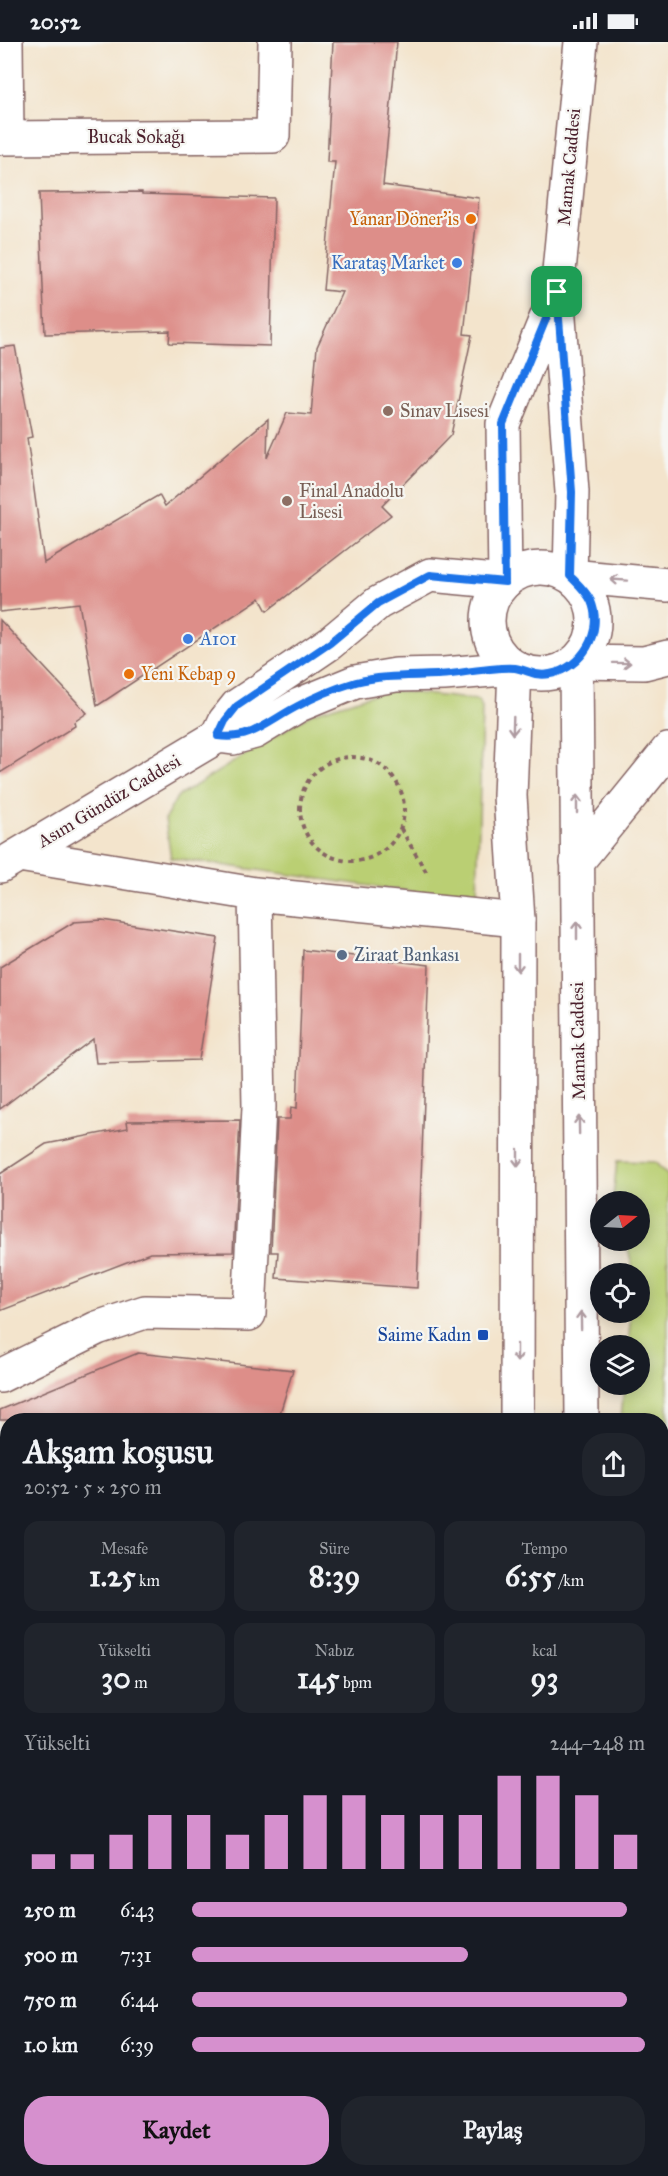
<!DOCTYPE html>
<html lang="tr">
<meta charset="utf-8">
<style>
body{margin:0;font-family:"IM FELL Great Primer",serif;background:#20242c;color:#f1f3f6;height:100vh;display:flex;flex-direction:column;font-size:22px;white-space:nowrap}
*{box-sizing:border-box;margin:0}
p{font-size:20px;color:#9ea1a6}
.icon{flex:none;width:33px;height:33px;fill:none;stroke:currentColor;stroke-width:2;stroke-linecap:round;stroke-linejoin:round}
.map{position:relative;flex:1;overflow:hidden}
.panel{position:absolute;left:0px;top:1371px;width:669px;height:764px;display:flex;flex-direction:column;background:#171b24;border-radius:24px 24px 0 0;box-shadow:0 3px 15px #0003}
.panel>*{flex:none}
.needle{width:39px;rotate:72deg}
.buttons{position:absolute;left:590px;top:1149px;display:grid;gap:12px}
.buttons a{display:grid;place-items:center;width:60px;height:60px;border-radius:50%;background:#171b24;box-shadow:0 3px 15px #0003;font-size:30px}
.pin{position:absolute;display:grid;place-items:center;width:51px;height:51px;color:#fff;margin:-26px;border-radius:12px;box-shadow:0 3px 9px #0006}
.round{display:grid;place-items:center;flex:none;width:63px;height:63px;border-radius:24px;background:#20242c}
.overview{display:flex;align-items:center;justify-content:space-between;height:102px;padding:0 24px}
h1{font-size:33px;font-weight:700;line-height:45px}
.metrics{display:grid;grid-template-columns:repeat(3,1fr);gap:9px;height:102px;padding:6px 24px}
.metrics div{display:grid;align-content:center;border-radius:15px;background:#20242c;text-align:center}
.metrics b{font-size:30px;font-weight:700}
.metrics small{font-size:16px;font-weight:400}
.metrics p{font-size:16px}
.chart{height:168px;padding:12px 24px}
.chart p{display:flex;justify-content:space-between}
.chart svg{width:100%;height:108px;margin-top:6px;stroke:#d690ce;stroke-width:6}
.primary-button{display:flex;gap:12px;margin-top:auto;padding:12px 24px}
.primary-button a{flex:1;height:69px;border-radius:24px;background:#d690ce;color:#111;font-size:24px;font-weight:700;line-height:69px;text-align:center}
.primary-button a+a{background:#20242c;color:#f1f3f6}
ul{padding:0 24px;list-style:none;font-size:20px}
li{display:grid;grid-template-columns:96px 72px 1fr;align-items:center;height:45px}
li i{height:15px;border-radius:8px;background:#d690ce}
.status{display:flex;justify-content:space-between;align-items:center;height:42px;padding:0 30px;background:#171b24;direction:ltr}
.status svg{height:16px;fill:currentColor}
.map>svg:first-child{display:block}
.green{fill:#bacf73;stroke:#82774f;stroke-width:1.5}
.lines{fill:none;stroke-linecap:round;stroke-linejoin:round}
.river{stroke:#46b5bf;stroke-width:68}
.building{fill:#dd8e89}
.minor-casing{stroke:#856463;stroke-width:36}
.major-casing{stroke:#856463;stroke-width:36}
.path{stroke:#856463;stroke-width:4;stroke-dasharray:4.5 4.5;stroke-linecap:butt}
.minor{stroke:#fff;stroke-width:33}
.major{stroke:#fff;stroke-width:33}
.rail{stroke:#4a1f2b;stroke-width:4.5}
.oneway{stroke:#ae9aa0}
.route-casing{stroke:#fff;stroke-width:12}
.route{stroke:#1a73e8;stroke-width:8}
.food-dot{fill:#e8710a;stroke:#f6f6f2;stroke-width:2}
.shop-dot{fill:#3f7fe0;stroke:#f6f6f2;stroke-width:2}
.education-dot{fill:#8d6e63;stroke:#f6f6f2;stroke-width:2}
.service-dot{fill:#5c6f8a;stroke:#f6f6f2;stroke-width:2}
.transit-dot{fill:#1a4fb4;stroke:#f6f6f2;stroke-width:2}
.labels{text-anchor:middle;stroke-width:4.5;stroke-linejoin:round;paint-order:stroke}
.street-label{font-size:18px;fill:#4a1f2b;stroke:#f6f6f2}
.food-label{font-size:18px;fill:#c56008;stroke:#f6f6f2;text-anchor:end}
.shop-label{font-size:18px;fill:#366cbe;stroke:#f6f6f2;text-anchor:end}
.education-label{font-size:18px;fill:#785e54;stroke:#f6f6f2;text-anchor:start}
.service-label{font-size:18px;fill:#4e5e75;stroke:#f6f6f2;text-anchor:start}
.transit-label{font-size:18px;fill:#164399;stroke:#f6f6f2;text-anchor:end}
</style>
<div class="status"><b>20:52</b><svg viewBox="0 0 49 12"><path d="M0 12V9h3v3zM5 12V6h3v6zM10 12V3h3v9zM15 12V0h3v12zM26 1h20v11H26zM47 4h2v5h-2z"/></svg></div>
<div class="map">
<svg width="668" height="2134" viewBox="0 0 668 2134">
<rect width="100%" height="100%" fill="#f6f6f2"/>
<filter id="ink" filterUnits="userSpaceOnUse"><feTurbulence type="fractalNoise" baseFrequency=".0167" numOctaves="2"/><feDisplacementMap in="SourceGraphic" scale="12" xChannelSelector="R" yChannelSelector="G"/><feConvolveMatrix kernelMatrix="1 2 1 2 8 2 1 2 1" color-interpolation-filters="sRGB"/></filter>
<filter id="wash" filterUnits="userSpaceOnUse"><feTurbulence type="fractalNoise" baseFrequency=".008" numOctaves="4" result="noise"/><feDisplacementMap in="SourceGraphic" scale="24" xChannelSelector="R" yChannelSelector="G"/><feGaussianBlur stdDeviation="1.35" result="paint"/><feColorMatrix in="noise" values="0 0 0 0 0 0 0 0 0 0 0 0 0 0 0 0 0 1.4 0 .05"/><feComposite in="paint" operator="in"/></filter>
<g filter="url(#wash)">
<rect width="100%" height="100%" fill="#f3e4cc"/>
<!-- green -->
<path class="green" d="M388 648 478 658 482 665 477 859 171 816 165 777 177 755 312 671Z
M617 1119 655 1120 668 1134V1685L662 1715V1378H621L624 1343 639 1342V1304L628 1303 631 1271 639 1270V1232L634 1231 626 1199 639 1198V1160L615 1159 613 1155Z"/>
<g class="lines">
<!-- river -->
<path class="river" d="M57 2134 61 2127"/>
</g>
<g id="blocks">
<!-- building -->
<path class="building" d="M333 0H397L383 143 479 156 464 292 472 293 451 393 382 464 391 473 267 569 260 556 97 664 79 561 0 570V306L15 304 32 395 27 396 44 521 159 453 165 464 268 377 267 416 287 371 311 373 317 305 342 250 323 248 335 120H327Z
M142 150V152L274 156 270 304 169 301 170 289 45 292 39 151Z
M0 578 87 671 74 680 75 684 0 731Z
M102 878 218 896 199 1018 96 1021 93 997 0 1067V925L74 880Z
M303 908 429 923 417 1246 276 1236 278 1210H271L277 1077H290L291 1065 297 1066Z
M240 1078 233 1210 150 1211 0 1269V1132L46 1102 128 1086 127 1079Z
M138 1311 293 1328 278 1378H0V1368Z"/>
</g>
</g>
<g filter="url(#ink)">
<use href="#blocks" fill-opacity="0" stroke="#856463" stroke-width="1.5"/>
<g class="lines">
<!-- minor casing -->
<g class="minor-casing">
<path id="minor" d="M6 0 7 96
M0 96 273 94 275 0
M570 534 668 543
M576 620 644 621 668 615
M218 694 233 696 255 690 299 663 355 640 396 633 444 632 515 626
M19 813 255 852 518 878
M0 824 218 694 225 679 237 664 330 601 378 561 430 533 505 540
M0 1334 97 1286 145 1270 249 1272 259 1065 255 852
M0 2071 8 2056"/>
</g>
<!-- major casing -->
<g class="major-casing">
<path id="major" d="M488 579a53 53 0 1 1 106 0a53 53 0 1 1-106 0Z
M570 534 572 450 557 250 581 0
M505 540 503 382 554 257
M576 620 582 1378
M515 626 510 754 518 878 517 1378
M577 820 668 708
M662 1781 668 1782
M662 1846 668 1847
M491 2134V2127
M549 2134 550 2127"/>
</g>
<!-- path -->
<path class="path" d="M300 767a52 52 0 1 1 104 0a52 52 0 1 1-104 0Z
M401 787 428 833"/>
<!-- minor -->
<use href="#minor" class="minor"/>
<!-- major -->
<use href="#major" class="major"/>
<!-- rail -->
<path class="rail" d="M662 2015 668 1965
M646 2134 647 2127"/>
</g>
<!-- one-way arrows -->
<defs><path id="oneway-shaft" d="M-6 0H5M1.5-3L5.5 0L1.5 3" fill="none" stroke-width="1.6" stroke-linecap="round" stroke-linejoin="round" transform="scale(1.5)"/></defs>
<g class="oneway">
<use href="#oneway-shaft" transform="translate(619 538) rotate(-176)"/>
<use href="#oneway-shaft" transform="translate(622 621) rotate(1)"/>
<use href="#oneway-shaft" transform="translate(513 684) rotate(92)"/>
<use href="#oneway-shaft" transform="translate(577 762) rotate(-90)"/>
<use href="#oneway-shaft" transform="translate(577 888) rotate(-90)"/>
<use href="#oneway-shaft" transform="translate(518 921) rotate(90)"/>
<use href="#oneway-shaft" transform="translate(579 1083) rotate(-91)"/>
<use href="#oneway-shaft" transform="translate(518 1116) rotate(90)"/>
<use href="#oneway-shaft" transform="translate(581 1278) rotate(-91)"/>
<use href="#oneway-shaft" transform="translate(517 1311) rotate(90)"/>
</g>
</g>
<g class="lines" filter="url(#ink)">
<!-- route casing -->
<g class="route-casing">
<path id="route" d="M557 250 572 450 570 534C578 542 586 549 591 559 604 590 582 626 550 632 535 635 528 628 515 626 502 624 466 630 451 632 419 635 387 632 356 640 336 646 314 655 296 665 269 679 250 699 218 694L225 679 237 664 330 601 378 561 430 533 505 540 503 382Z"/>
</g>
<!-- route -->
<use href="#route" class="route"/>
</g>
<!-- markers -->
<g class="food-dot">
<circle cx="471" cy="177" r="6"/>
<circle cx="129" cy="632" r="6"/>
</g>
<g class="shop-dot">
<circle cx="457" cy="221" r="6"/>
<circle cx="188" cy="597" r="6"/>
</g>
<g class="education-dot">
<circle cx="388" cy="369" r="6"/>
<circle cx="287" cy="459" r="6"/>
</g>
<circle class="service-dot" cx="342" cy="913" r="6"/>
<rect class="transit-dot" x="477" y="1287" width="12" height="12" rx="3"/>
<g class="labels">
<!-- street labels -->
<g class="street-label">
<text x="136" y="101">Bucak Sokağı</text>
<text transform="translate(569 125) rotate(-85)" y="6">Mamak Caddesi</text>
<text transform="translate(109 759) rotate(-31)" y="6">Asım Gündüz Caddesi</text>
<text transform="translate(578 999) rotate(-91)" y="6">Mamak Caddesi</text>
</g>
<!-- food labels -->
<g class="food-label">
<text x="459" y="183">Yanar Döner'is</text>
<text x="141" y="638" text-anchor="start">Yeni Kebap 9</text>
</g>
<!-- shop labels -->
<g class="shop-label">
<text x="445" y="227">Karataş Market</text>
<text x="200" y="603" text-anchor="start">A101</text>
</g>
<!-- education labels -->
<g class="education-label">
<text x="400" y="375">Sınav Lisesi</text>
<text x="299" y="455">Final Anadolu<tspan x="299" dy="21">Lisesi</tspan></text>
</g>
<!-- service labels -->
<g class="service-label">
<text x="354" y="919">Ziraat Bankası</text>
</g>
<!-- transit labels -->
<g class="transit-label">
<text x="471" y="1299">Saime Kadın</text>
</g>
</g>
</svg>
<div class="buttons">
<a><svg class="needle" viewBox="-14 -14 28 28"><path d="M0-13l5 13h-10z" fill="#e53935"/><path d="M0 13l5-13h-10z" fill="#9ea1a6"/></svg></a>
<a><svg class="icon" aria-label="locate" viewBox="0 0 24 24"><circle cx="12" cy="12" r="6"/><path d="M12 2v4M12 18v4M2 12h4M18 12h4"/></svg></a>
<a><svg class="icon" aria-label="layers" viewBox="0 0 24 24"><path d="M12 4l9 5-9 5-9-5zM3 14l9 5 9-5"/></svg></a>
</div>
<div class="pin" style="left:557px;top:250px;background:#1e9e55"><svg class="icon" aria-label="arrive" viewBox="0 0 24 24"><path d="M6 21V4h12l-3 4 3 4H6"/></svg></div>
<section class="panel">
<div class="overview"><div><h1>Akşam koşusu</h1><p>20:52 · 5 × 250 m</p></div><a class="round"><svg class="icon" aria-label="share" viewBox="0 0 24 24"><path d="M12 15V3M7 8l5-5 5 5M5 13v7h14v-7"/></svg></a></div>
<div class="metrics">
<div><p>Mesafe</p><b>1.25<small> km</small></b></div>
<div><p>Süre</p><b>8:39</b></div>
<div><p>Tempo</p><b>6:55<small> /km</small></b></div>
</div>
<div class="metrics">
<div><p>Yükselti</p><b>30<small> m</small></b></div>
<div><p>Nabız</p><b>145<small> bpm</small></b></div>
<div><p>kcal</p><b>93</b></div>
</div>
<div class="chart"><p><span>Yükselti</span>244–248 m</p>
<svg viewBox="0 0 160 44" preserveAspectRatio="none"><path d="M5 44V38M15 44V38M25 44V30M35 44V22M45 44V22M55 44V30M65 44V22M75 44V14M85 44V14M95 44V22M105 44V22M115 44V22M125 44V6M135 44V6M145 44V14M155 44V30"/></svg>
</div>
<ul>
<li><b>250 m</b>6:43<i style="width:96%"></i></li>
<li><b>500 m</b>7:31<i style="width:61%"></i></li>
<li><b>750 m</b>6:44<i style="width:96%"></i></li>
<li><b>1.0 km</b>6:39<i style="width:100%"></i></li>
</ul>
<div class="primary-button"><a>Kaydet</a><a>Paylaş</a></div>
</section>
</div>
